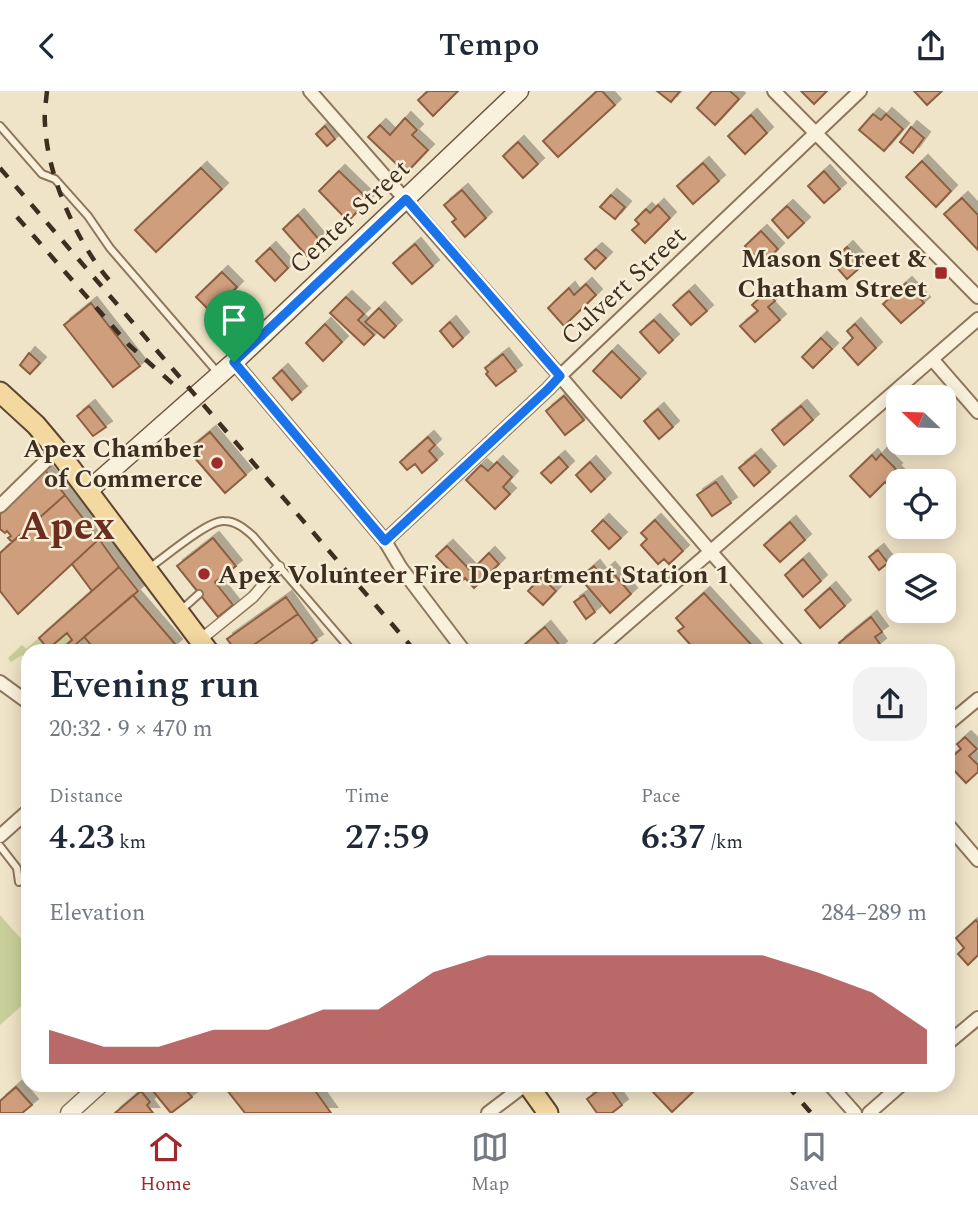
<!DOCTYPE html>
<meta charset="utf-8">
<style>
body{margin:0;font-family:Spectral,serif;background:#f2f2f3;color:#1f2937;height:100vh;display:flex;flex-direction:column;font-size:26px;white-space:nowrap}
*{box-sizing:border-box;margin:0}
p{font-size:23px;color:#747a83}
.icon{flex:none;width:38px;height:38px;fill:none;stroke:currentColor;stroke-width:2;stroke-linecap:round;stroke-linejoin:round}
.map{position:relative;flex:1;overflow:hidden}
.drawer{position:absolute;left:21px;top:553px;width:934px;height:448px;display:flex;flex-direction:column;background:#fff;border-radius:21px;box-shadow:0 4px 18px #0003}
.drawer>*{flex:none}
.needle{width:46px;rotate:293deg}
.controls{position:absolute;left:886px;top:294px;display:grid;gap:14px}
.controls a{display:grid;place-items:center;width:70px;height:70px;border-radius:14px;background:#fff;box-shadow:0 4px 18px #0003;font-size:35px}
.pin{position:absolute;display:grid;place-items:center;width:60px;height:60px;color:#fff;margin:-72px -30px;border-radius:50% 50% 50% 0;rotate:-45deg;box-shadow:0 0 7px #0007}
.pin .icon{rotate:45deg}
.round{display:grid;place-items:center;flex:none;width:74px;height:74px;border-radius:21px;background:#f2f2f3}
.head{display:flex;align-items:center;justify-content:space-between;height:119px;padding:0 28px}
h1{font-size:38px;font-weight:600;line-height:52px}
.stats{display:grid;grid-template-columns:repeat(3,1fr);gap:10px;height:119px;padding:7px 28px}
.stats div{display:grid;align-content:center}
.stats b{font-size:35px;font-weight:600}
.stats small{font-size:19px;font-weight:400}
.stats p{font-size:19px}
.chart{height:196px;padding:14px 28px}
.chart p{display:flex;justify-content:space-between}
.chart svg{width:100%;height:126px;margin-top:7px;fill:#9e2a2b;opacity:.7}
header{display:flex;justify-content:space-between;align-items:center;height:91px;padding:0 28px;background:#fff;font-size:32px;font-weight:600}
.tab-bar{display:flex;justify-content:space-around;align-items:center;height:98px;border-top:2px solid #e0e1e3;background:#fff;font-size:19px;color:#747a83}
.tab-bar a{display:grid;justify-items:center;gap:4px}
.tab-bar .selected{color:#9e2a2b}
.map>svg:first-child{display:block}
.green{fill:#c9cf9b}
.building{fill:#cf9f7d;stroke:#8d5f41;stroke-width:2;filter:url(#shadow)}
.lines{fill:none;stroke-linecap:round;stroke-linejoin:round}
.service-casing{stroke:#8d765c;stroke-width:10}
.pedestrian-casing{stroke:#8d765c;stroke-width:13}
.minor-casing{stroke:#8d765c;stroke-width:16}
.tertiary-casing{stroke:#8d765c;stroke-width:19}
.secondary-casing{stroke:#6f573f;stroke-width:21}
.primary-casing{stroke:#5b4430;stroke-width:23}
.service{stroke:#faf1dc;stroke-width:6}
.pedestrian{stroke:#faf1dc;stroke-width:10}
.minor{stroke:#faf1dc;stroke-width:12}
.tertiary{stroke:#faf1dc;stroke-width:16}
.secondary{stroke:#faf1dc;stroke-width:18}
.primary{stroke:#f3d9a0;stroke-width:19}
.rail{stroke:#3d2e20;stroke-width:4.5;stroke-dasharray:12 12;stroke-linecap:butt}
.route-casing{stroke:#fff;stroke-width:14}
.route{stroke:#1a73e8;stroke-width:9}
.poi-dot{fill:#9e2a2b;stroke:#f7eed8;stroke-width:2.5}
.labels{text-anchor:middle;stroke-width:5;stroke-linejoin:round;paint-order:stroke}
.street-label{font-size:26px;fill:#3d2e20;stroke:#f7eed8}
.poi-label{font-size:26px;font-weight:bold;fill:#3d2e20;stroke:#f7eed8;text-anchor:end}
.town-label{font-size:40px;font-weight:bold;fill:#6b2e1e;stroke:#f7eed8}
</style>
<header><svg class="icon" aria-label="back" viewBox="0 0 24 24"><path d="M15 5l-7 7 7 7"/></svg>Tempo<svg class="icon" aria-label="share" viewBox="0 0 24 24"><path d="M12 15V3M7 8l5-5 5 5M5 13v7h14v-7"/></svg></header>
<div class="map">
<svg width="978" height="1022" viewBox="0 0 978 1022">
<defs>
<filter id="shadow"><feDropShadow dx="6" dy="-6" stdDeviation="0" flood-color="#0004"/></filter>
</defs>
<rect width="100%" height="100%" fill="#f0e4c8"/>
<!-- green -->
<path class="green" d="M67 542 72 549 61 560H28V572L22 564 11 571 8 567 22 554 26 558 39 547 48 557Z
M0 824 28 856V909L0 934Z"/>
<!-- building -->
<path class="building" d="M428 0H458L433 25 418 9Z
M597 0H602L615 14 558 66 543 50Z
M657 0H680L671 11Z
M712 0H730L739 8 715 34 697 17Z
M801 0H827L814 13Z
M914 0H942L927 14Z
M873 23 881 29 886 23 903 38 884 60 859 39Z
M751 24 767 42 745 63 728 45Z
M405 27 417 39 412 44 428 59 406 82 368 46 380 34 390 44Z
M325 35 335 48 327 55 316 43Z
M911 36 924 47 913 62 900 51Z
M518 51 538 73 523 87 503 65Z
M922 70 951 100 936 116 906 86Z
M703 72 719 90 693 113 677 95Z
M201 77 222 98 156 161 135 139Z
M339 80 369 109 348 130 319 100Z
M824 80 840 98 824 112 808 95Z
M462 99 486 127 465 146 452 131 456 128 444 114Z
M611 104 625 116 615 128 600 116Z
M962 107 978 124V159L944 123Z
M658 114 670 127 645 152 632 139 639 133 635 129 646 118 650 122Z
M787 115 804 132 788 147 772 129Z
M298 124 322 152 307 165 283 138Z
M761 140 778 158 763 173 745 155Z
M415 153 433 175 412 193 393 172Z
M847 156 863 174 847 188 832 171Z
M270 157 288 177 275 190 256 170Z
M596 158 606 167 595 178 585 168Z
M222 181 237 196 221 213 223 215 214 224 196 206Z
M906 192 924 212 901 232 883 213Z
M586 193 596 204 564 235 548 217 569 197 574 204Z
M689 200 707 220 691 234 673 214Z
M767 200 775 210 768 216 780 229 755 251 740 235 758 220 752 214Z
M346 206 364 223 358 229 374 244 364 254 330 222Z
M91 212 140 275 113 296 64 234Z
M379 217 396 235 384 247 365 231Z
M654 229 673 249 659 262 640 241Z
M450 231 463 247 453 256 440 240Z
M325 233 342 251 323 270 306 252Z
M855 233 876 257 858 274 843 257 853 247 847 240Z
M821 247 832 258 813 277 802 266Z
M612 260 640 288 621 307 593 280Z
M29 262 40 272 30 283 20 274Z
M503 263 516 280 496 295 486 283 488 281 485 277Z
M282 279 301 301 292 309 273 287Z
M564 305 584 329 565 344 546 320Z
M89 315 106 336 93 345 77 325Z
M801 315 813 329 784 354 772 339Z
M658 318 673 336 659 348 644 330Z
M210 341 246 384 225 402 188 359Z
M428 346 435 354 429 360 437 369 422 382 415 373 407 379 400 371Z
M881 363 896 378 894 380 904 390H898V404L885 391 870 406 850 385 872 364 876 369Z
M755 364 770 381 754 395 739 377Z
M559 366 568 376 551 392 541 382Z
M497 371 512 386 503 396 510 403 495 418 466 389 481 374 488 380Z
M590 371 605 388 591 401 576 384Z
M45 379 65 404 12 451 8 447 11 445 7 440 5 442 0 438V423Z
M716 391 731 412 712 425 697 404Z
M65 404 99 448 18 523 0 500V462Z
M603 429 621 447 609 458 592 440Z
M655 429 683 460 669 473 664 468 658 473 641 454 647 448 641 442Z
M790 431 805 449 780 471 764 454Z
M213 447 236 475 215 491 233 514 218 526 177 475Z
M99 448 119 476 92 500 72 473Z
M447 455 471 480 489 462 499 473 474 497 465 487 461 491 436 465Z
M878 459 888 472 879 479 869 466Z
M803 468 821 490 803 506 785 484Z
M594 475 601 484 609 477 631 503 610 522 580 487Z
M119 476 138 500 76 553 81 559 80 560 61 559 72 549 67 542 48 558 39 547Z
M541 486 556 500 543 514 528 500Z
M830 497 845 515 820 537 805 519Z
M704 502 757 560H696L678 540 684 536 676 527Z
M133 504 176 554 169 560H96L84 546Z
M584 504 595 521 586 528 574 511Z
M286 506 298 523 245 560H236L227 548Z
M298 523 317 549 301 560H245Z
M871 526 882 541 875 546 880 553 872 560H845L839 552Z
M545 536 561 556 556 560H531L525 553Z
M965 646 977 658 969 665 978 674V681L966 692 948 673V669L961 658 957 653Z
M976 829 978 832V864L968 874 958 863 964 857 956 847Z
M148 994H182L192 1006 171 1022Z
M223 994H311L331 1022H245Z
M606 994H608L622 1014 612 1022H597L587 1008Z
M660 994H669L671 996 673 994H692L696 998 672 1021 653 1001Z
M16 996 32 1014 22 1022H0V1010Z
M141 1000 150 1011 147 1014 153 1022H115Z"/>
<g class="lines">
<!-- service casing -->
<g class="service-casing">
<path id="service" d="M0 35 42 83 55 88 88 125 110 157 218 282
M149 477C165 466 208 429 224 430 236 430 245 438 253 445L352 560
M180 520 199 503
M0 755 17 777 19 791"/>
</g>
<!-- pedestrian casing -->
<g class="pedestrian-casing">
<path id="pedestrian" d="M200 549 253 506 279 476"/>
</g>
<!-- minor casing -->
<g class="minor-casing">
<path id="minor" d="M310 0 560 285 710 460 798 560
M774 0 978 206
M932 268 978 321
M234 271 385 450 401 477 464 560
M0 415 57 359
M385 450 548 298 560 285 860 0
M596 560 978 228
M0 591 26 610 28 609
M948 633 978 608
M948 734 978 769
M0 745 28 720
M948 952 978 927
M830 994 855 1022
M488 1022 525 994
M869 1022 901 994"/>
</g>
<!-- tertiary casing -->
<g class="tertiary-casing">
<path id="tertiary" d="M69 1022 100 994"/>
</g>
<!-- secondary casing -->
<g class="secondary-casing">
<path id="secondary" d="M89 399 234 271 519 0"/>
</g>
<!-- primary casing -->
<g class="primary-casing">
<path id="primary" d="M0 301 36 334 57 359 208 560
M528 994 548 1022"/>
</g>
<!-- service -->
<use href="#service" class="service"/>
<!-- pedestrian -->
<use href="#pedestrian" class="pedestrian"/>
<!-- minor -->
<use href="#minor" class="minor"/>
<!-- tertiary -->
<use href="#tertiary" class="tertiary"/>
<!-- secondary -->
<use href="#secondary" class="secondary"/>
<!-- primary -->
<use href="#primary" class="primary"/>
<!-- rail -->
<path class="rail" d="M47 0C46 11 44 22 45 33 47 84 76 150 109 189
M0 77 415 560
M17 126 129 254 181 300
M787 994 811 1022"/>
</g>
<g class="lines">
<!-- route casing -->
<g class="route-casing">
<path id="route" d="M406 108 560 285 548 298 385 450 234 271Z"/>
</g>
<!-- route -->
<use href="#route" class="route"/>
</g>
<!-- markers -->
<g class="poi-dot">
<rect x="934" y="175" width="14" height="14" rx="3.5"/>
<circle cx="217" cy="372" r="7"/>
<circle cx="204" cy="483" r="7"/>
</g>
<g class="labels">
<!-- street labels -->
<g class="street-label">
<text transform="translate(349 125) rotate(-43)" y="9">Center Street</text>
<text transform="translate(623 194) rotate(-43)" y="9">Culvert Street</text>
</g>
<!-- poi labels -->
<g class="poi-label">
<text x="927" y="176">Mason Street &amp;<tspan x="927" dy="30">Chatham Street</tspan></text>
<text x="203" y="366">Apex Chamber<tspan x="203" dy="30">of Commerce</tspan></text>
<text x="218" y="492" text-anchor="start">Apex Volunteer Fire Department Station 1</text>
</g>
<!-- town labels -->
<g class="town-label">
<text x="67" y="448">Apex</text>
</g>
</g>
</svg>
<div class="controls">
<a><svg class="needle" viewBox="-14 -14 28 28"><path d="M0-13l5 13h-10z" fill="#e53935"/><path d="M0 13l5-13h-10z" fill="#747a83"/></svg></a>
<a><svg class="icon" aria-label="locate" viewBox="0 0 24 24"><circle cx="12" cy="12" r="6"/><path d="M12 2v4M12 18v4M2 12h4M18 12h4"/></svg></a>
<a><svg class="icon" aria-label="layers" viewBox="0 0 24 24"><path d="M12 4l9 5-9 5-9-5zM3 14l9 5 9-5"/></svg></a>
</div>
<div class="pin" style="left:234px;top:271px;background:#1e9e55"><svg class="icon" aria-label="arrive" viewBox="0 0 24 24"><path d="M6 21V4h12l-3 4 3 4H6"/></svg></div>
<section class="drawer">
<div class="head"><div><h1>Evening run</h1><p>20:32 · 9 × 470 m</p></div><a class="round"><svg class="icon" aria-label="share" viewBox="0 0 24 24"><path d="M12 15V3M7 8l5-5 5 5M5 13v7h14v-7"/></svg></a></div>
<div class="stats">
<div><p>Distance</p><b>4.23<small> km</small></b></div>
<div><p>Time</p><b>27:59</b></div>
<div><p>Pace</p><b>6:37<small> /km</small></b></div>
</div>
<div class="chart"><p><span>Elevation</span>284–289 m</p>
<svg viewBox="0 0 160 44" preserveAspectRatio="none"><path d="M0 44V32L10 38L20 38L30 32L40 32L50 25L60 25L70 12L80 6L90 6L100 6L110 6L120 6L130 6L140 12L150 19L160 32V44z"/></svg>
</div>
</section>
</div>
<nav class="tab-bar">
<a class="selected"><svg class="icon" aria-label="home" viewBox="0 0 24 24"><path d="M3 11l9-7 9 7M6 9v11h12V9"/></svg>Home</a>
<a><svg class="icon" aria-label="map" viewBox="0 0 24 24"><path d="M3 6l6-2 6 2 6-2v14l-6 2-6-2-6 2zM9 4v14M15 6v14"/></svg>Map</a>
<a><svg class="icon" aria-label="saved" viewBox="0 0 24 24"><path d="M7 4h10v16l-5-4-5 4z"/></svg>Saved</a>
</nav>
